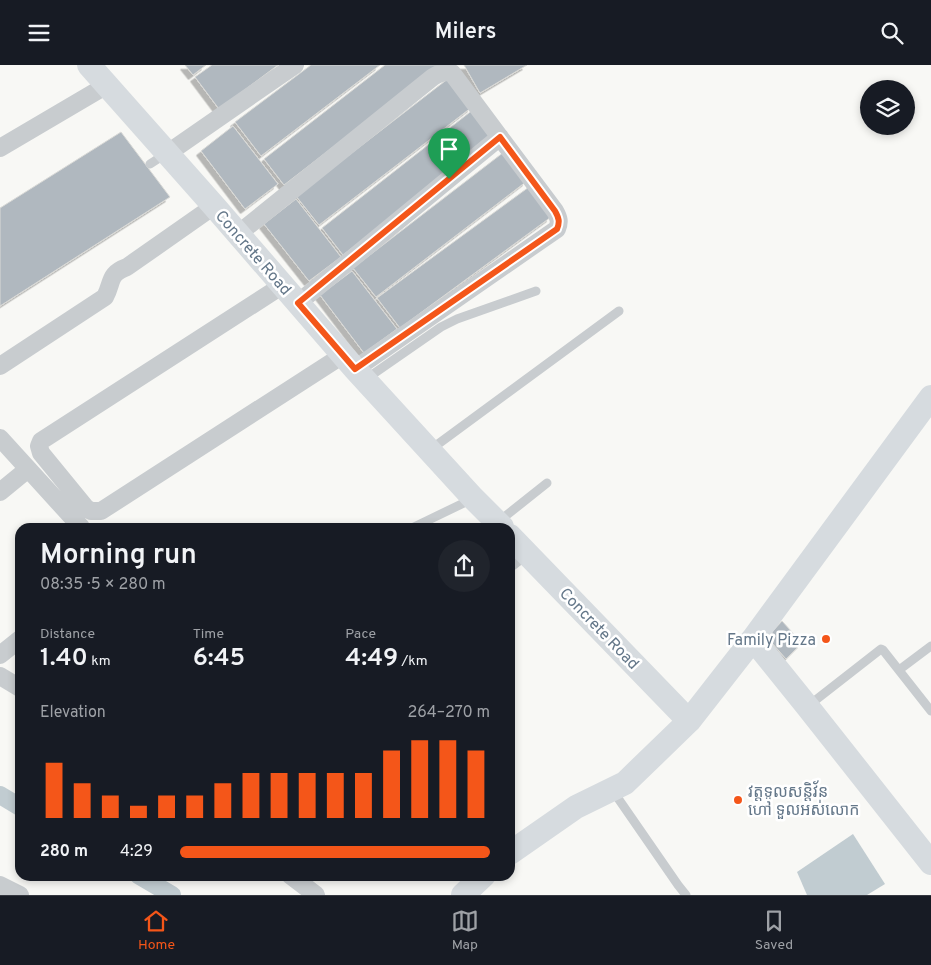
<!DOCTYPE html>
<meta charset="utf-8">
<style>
body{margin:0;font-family:Overpass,"Noto Sans Khmer",sans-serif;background:#20242c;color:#f1f3f6;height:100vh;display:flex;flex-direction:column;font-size:19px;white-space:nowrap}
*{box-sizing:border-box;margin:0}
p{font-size:16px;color:#9ea1a6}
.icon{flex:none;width:28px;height:28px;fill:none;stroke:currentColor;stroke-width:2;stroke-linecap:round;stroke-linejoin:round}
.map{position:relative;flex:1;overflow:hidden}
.details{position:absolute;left:15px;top:458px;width:500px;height:358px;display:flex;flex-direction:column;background:#171b24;border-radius:15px;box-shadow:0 2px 8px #0003}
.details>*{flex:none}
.tools{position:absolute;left:860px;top:15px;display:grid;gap:10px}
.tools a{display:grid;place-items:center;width:55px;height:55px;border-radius:50%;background:#171b24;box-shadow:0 2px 8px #0003;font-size:25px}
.pin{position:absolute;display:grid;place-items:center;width:42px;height:42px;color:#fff;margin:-51px -21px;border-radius:50% 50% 50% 0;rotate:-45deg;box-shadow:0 0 5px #0007}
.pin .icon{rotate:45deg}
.round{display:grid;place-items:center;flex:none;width:52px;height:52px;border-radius:26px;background:#20242c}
.overview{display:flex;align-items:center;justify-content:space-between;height:85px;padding:0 25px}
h1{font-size:28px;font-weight:600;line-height:38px}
.metrics{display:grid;grid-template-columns:repeat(3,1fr);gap:8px;height:85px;padding:5px 25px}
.metrics div{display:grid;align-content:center}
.metrics b{font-size:25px;font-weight:600}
.metrics small{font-size:14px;font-weight:400}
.metrics p{font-size:14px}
.chart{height:140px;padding:10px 25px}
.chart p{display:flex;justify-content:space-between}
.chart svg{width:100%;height:90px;margin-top:5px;stroke:#f45619;stroke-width:6}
ul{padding:0 25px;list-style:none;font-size:16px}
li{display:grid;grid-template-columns:80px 60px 1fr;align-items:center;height:38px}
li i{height:12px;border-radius:6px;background:#f45619}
header{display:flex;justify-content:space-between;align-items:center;height:65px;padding:0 25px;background:#171b24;font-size:22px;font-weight:600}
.tab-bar{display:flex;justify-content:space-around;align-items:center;height:70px;border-top:1px solid #363941;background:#171b24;font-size:14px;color:#9ea1a6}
.tab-bar a{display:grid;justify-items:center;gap:2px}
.tab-bar .active{color:#f45619}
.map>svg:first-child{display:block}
.water{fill:#c1ccd1}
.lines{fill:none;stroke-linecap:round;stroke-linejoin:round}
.canal{stroke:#c1ccd1;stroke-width:18}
.building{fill:#b0b8bf;stroke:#dadad7;filter:url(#shadow)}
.lane{stroke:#c8cccf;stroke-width:9}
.street{stroke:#c8cccf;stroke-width:18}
.secondary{stroke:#d6dbdf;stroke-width:24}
.route-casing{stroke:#fff;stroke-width:10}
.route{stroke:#f45619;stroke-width:6}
.poi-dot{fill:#f45619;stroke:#fff;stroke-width:2}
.labels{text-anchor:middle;stroke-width:5;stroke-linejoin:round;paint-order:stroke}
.street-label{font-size:16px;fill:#647789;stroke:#fff}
.poi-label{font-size:16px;fill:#647789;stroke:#fff;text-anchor:end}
</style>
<header><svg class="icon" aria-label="menu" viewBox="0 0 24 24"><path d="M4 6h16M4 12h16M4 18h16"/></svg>Milers<svg class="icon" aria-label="search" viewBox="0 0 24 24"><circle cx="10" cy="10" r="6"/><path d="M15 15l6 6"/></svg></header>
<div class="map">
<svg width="931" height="830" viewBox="0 0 931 830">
<defs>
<filter id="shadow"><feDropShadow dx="-4.5" dy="4.5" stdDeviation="0" flood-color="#0004"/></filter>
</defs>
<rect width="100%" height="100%" fill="#f8f8f5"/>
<!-- water -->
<path class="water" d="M853 769 885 819 867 830H807L797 807Z"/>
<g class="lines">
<!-- canal -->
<path class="canal" d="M0 730 20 742
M138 810 172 830"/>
</g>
<!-- building -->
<path class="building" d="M185 0H206L193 10Z
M212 0H278L219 44 195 12Z
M311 0H380L261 91 235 57Z
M385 0H439L284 120 264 94Z
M464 0H527L480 28Z
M449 13 472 42 319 160 296 131Z
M474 44 495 71 343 190 322 163Z
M233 61 278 119 245 144 201 86Z
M121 67 170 132 0 241V143Z
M504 87 527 116 376 232 353 203Z
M529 122 551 152 400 263 377 233Z
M296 134 341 192 309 216 264 159Z
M352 206 397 264 364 288 320 230Z
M782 556 802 578 786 594 772 578V567Z"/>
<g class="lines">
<!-- lane -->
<path class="lane" d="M150 99 167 88
M366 314 441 262 457 254 536 226
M430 385 619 246
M498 457 547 418
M414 462 472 434
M510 503 528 489
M899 605 931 581
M808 641 881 584 883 585 931 646
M613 726 678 820 686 830"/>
<!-- street -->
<path class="street" d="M0 83 107 20
M168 88 295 0
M238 169 433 12C440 8 444 6 452 8L555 146C559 153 560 157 557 164L355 304
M283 220 41 376 39 381 41 388 86 443 91 446H101L343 290
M298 238 500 72
M0 301 105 232C113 217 108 209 127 202L214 141
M0 373 81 462
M0 427 28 404
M0 590 20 574
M0 611 20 623
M290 810 316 830
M0 820 20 830"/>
<!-- secondary -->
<path class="secondary" d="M89 0 214 141 355 304 473 433 502 462
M510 471 689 656
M753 574 807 641 931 798
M510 788 576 742 625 718 689 656 753 574 931 332
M463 830 484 810"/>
</g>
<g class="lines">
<!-- route casing -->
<g class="route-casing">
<path id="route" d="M500 72 555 146C559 153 560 157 557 164L355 304 298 238Z"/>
</g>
<!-- route -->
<use href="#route" class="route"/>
</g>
<!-- markers -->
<g class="poi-dot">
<circle cx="826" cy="574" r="5"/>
<circle cx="738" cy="735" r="5"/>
</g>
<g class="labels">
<!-- street labels -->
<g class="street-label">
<text transform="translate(254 187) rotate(49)" y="6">Concrete Road</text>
<text transform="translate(600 563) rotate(46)" y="6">Concrete Road</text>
</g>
<!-- poi labels -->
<g class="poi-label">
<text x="816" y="580">Family Pizza</text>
<text x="748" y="732" text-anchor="start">វត្តទូលសន្តិវ័ន<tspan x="748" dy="18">ហៅ ទួលអស់លោក</tspan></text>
</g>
</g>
</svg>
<div class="tools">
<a><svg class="icon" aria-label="layers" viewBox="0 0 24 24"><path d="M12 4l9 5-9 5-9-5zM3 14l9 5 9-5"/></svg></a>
</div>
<div class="pin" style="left:449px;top:114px;background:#1e9e55"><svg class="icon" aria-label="arrive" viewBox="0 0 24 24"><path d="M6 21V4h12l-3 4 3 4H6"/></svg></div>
<section class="details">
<div class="overview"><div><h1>Morning run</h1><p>08:35 · 5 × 280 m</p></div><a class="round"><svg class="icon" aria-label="share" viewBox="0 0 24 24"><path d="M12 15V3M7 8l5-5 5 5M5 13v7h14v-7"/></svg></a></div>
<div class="metrics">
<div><p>Distance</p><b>1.40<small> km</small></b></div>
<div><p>Time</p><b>6:45</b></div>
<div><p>Pace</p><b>4:49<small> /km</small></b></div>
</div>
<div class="chart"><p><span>Elevation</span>264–270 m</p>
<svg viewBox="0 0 160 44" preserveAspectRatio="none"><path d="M5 44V17M15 44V27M25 44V33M35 44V38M45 44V33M55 44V33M65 44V27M75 44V22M85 44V22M95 44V22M105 44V22M115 44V22M125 44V11M135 44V6M145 44V6M155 44V11"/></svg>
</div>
<ul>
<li><b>280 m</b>4:29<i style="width:100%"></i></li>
</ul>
</section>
</div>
<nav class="tab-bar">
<a class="active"><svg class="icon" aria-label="home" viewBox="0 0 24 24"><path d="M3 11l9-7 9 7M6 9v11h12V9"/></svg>Home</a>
<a><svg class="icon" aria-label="map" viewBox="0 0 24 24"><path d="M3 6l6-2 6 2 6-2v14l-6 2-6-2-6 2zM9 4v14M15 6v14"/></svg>Map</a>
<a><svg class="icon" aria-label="saved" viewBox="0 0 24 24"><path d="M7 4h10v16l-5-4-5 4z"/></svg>Saved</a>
</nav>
